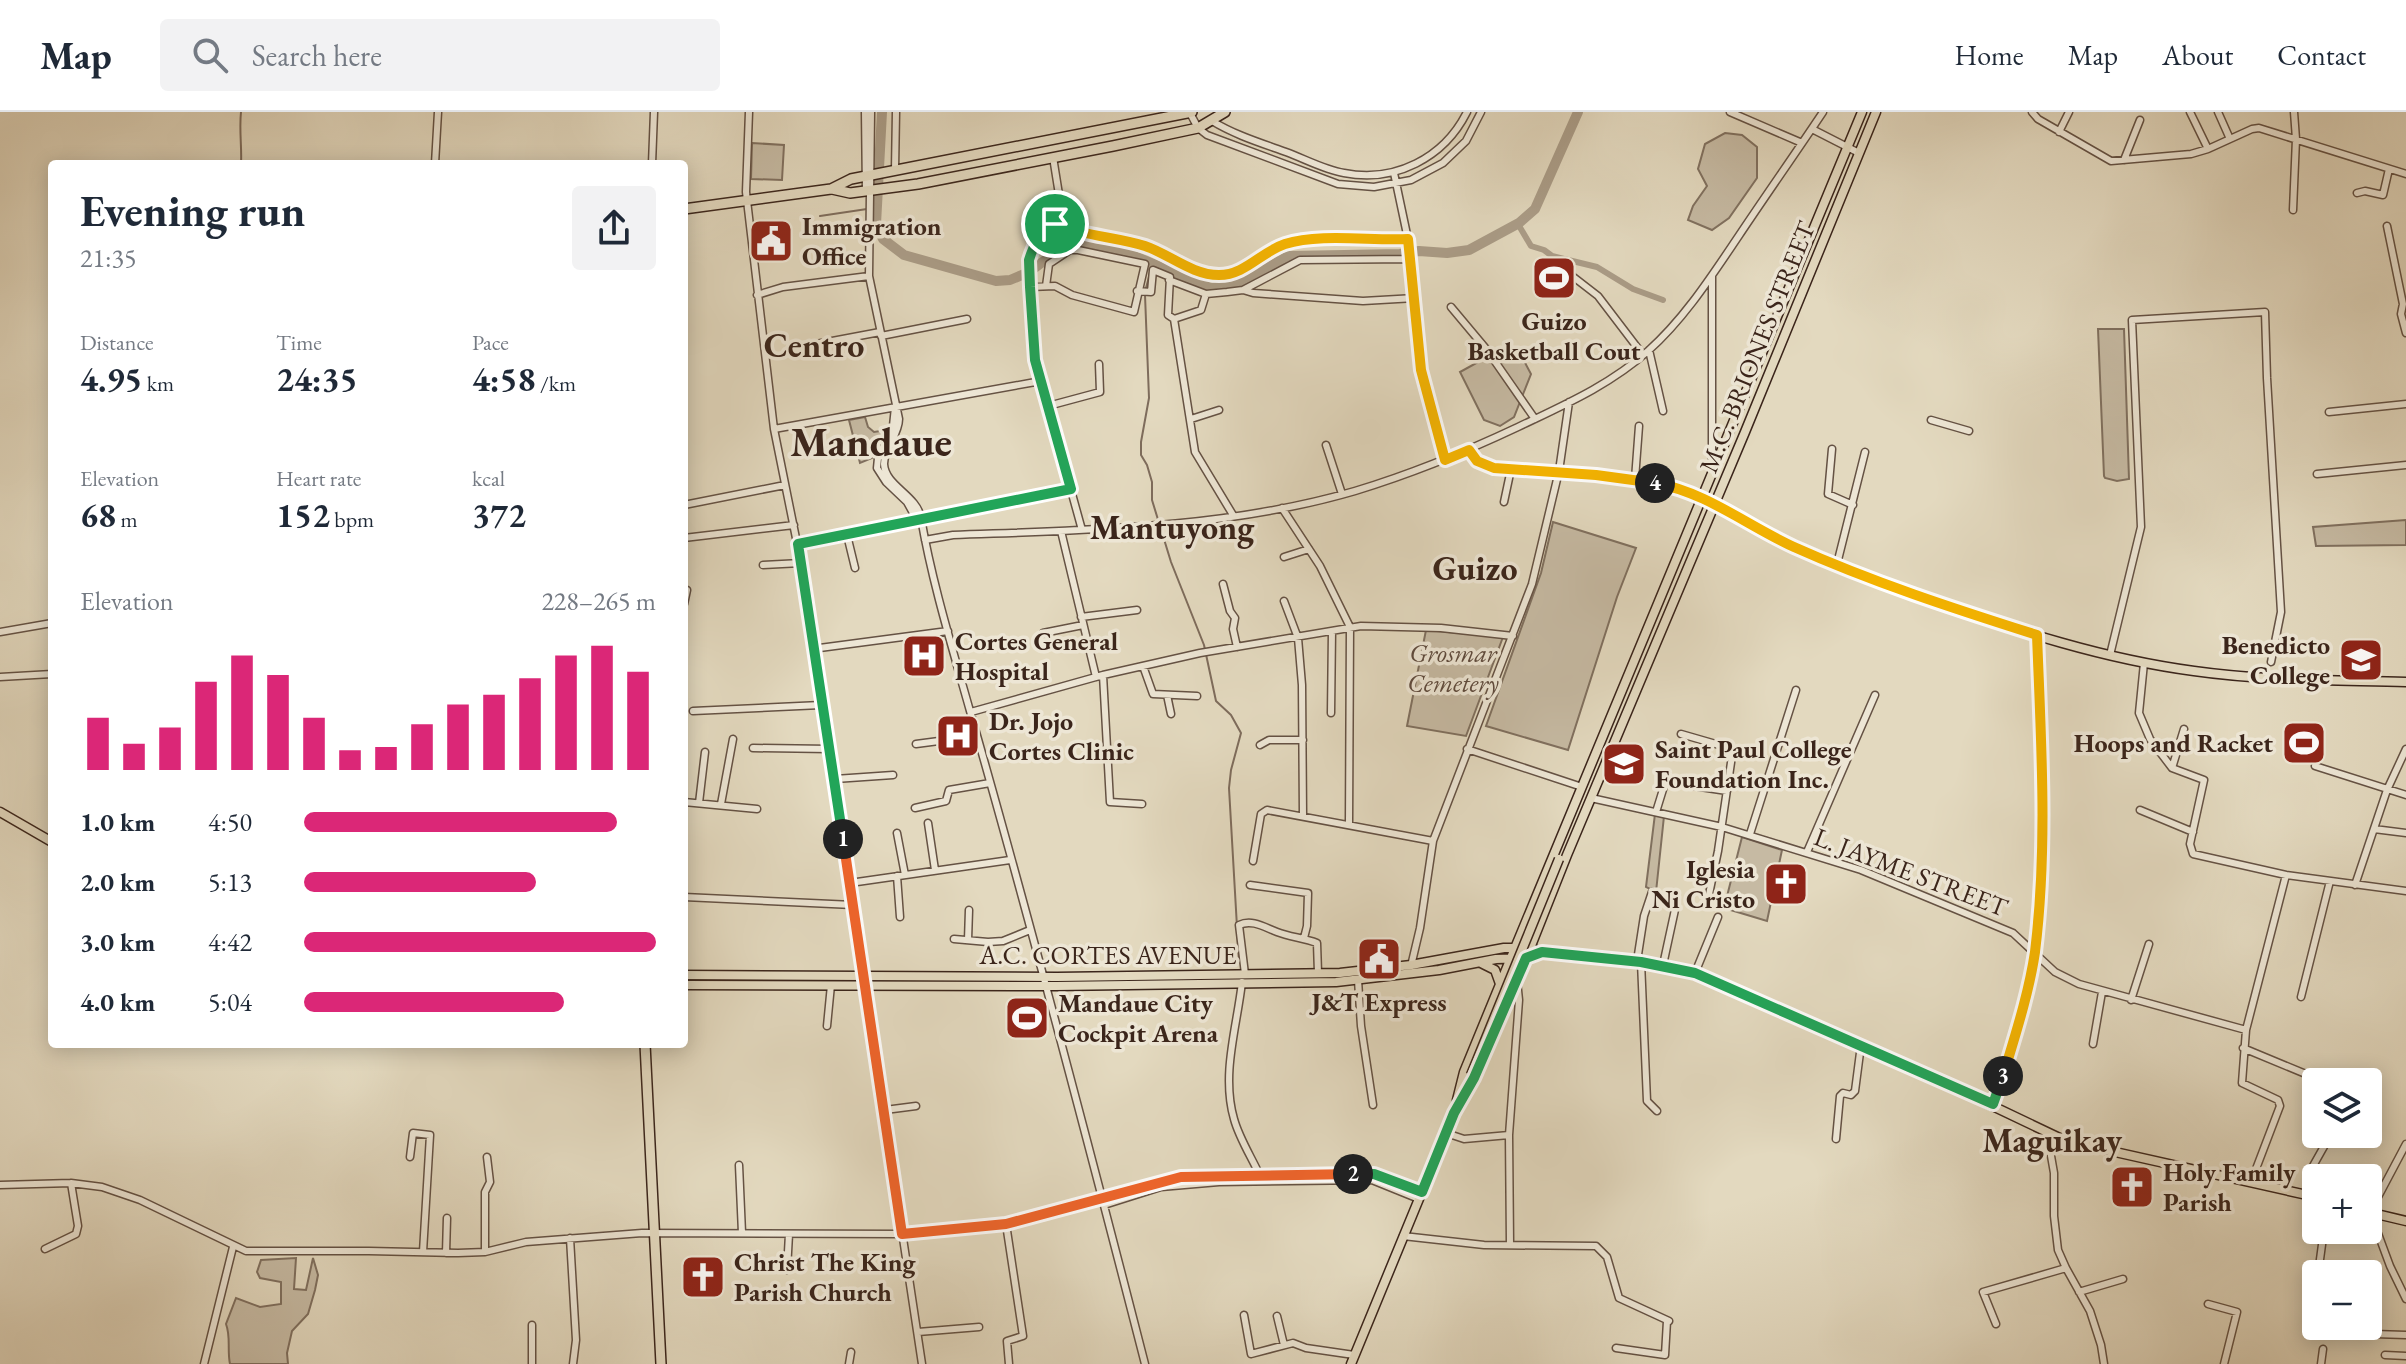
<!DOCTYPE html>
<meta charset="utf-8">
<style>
body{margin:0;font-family:"EB Garamond",serif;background:#f2f2f3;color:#1f2937;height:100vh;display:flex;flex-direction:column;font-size:30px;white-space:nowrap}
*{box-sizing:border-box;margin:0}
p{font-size:26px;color:#747a83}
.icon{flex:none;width:44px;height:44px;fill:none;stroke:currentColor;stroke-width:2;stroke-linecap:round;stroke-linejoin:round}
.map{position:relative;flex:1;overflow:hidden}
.drawer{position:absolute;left:48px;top:48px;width:640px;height:888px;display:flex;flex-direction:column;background:#fff;border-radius:8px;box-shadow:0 4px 20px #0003}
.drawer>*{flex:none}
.buttons{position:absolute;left:2302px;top:956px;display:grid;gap:16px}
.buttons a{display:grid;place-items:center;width:80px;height:80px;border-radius:8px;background:#fff;box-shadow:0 4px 20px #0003;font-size:40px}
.pin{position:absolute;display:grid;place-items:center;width:68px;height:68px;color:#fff;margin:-34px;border:4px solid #fff;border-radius:50%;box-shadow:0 2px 8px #0007}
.km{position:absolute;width:40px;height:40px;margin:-20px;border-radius:50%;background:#222;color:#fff;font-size:22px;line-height:40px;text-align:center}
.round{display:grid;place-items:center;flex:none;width:84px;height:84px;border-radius:8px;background:#f2f2f3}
.head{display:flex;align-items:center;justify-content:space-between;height:136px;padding:0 32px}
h1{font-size:44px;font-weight:700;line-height:60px}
.stats{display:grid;grid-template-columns:repeat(3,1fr);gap:12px;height:136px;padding:8px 32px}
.stats div{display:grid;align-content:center}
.stats b{font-size:34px;font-weight:700}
.stats small{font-size:22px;font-weight:400}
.stats p{font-size:22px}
.chart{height:224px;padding:16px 32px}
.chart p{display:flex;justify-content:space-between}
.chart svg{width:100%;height:144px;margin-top:8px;stroke:#db2777;stroke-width:6}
ul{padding:0 32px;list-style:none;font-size:26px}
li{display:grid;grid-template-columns:128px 96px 1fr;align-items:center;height:60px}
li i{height:20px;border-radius:10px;background:#db2777}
header{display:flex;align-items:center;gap:48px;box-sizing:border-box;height:112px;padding:0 40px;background:#fff;border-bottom:2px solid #e0e1e3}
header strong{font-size:38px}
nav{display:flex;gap:44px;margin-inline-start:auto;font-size:28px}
.search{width:560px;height:72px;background:#f2f2f3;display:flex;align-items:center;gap:20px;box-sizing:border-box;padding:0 28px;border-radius:8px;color:#747a83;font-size:30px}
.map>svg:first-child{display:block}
.green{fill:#c6baa3;stroke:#80705f;stroke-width:2}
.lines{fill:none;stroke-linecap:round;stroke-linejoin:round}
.stream{stroke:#7e6c5c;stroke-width:2}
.canal{stroke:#aa9c87;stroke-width:6}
.river{stroke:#aa9c87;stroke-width:10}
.minor-casing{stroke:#655244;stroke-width:9}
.major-casing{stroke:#3b251b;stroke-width:11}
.highway-casing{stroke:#3b251b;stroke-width:12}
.minor{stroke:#ede6d5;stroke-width:6}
.major{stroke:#e3d9bf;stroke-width:8}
.highway{stroke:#e3d9bf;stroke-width:9}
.major-bridge-casing{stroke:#3b251b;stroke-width:11;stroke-linecap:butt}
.major-bridge{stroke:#e3d9bf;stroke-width:8}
.split-1-casing{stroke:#fff;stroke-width:16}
.split-2-casing{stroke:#fff;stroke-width:16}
.split-3-casing{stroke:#fff;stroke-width:16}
.split-4-casing{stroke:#fff;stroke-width:16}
.split-5-casing{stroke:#fff;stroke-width:16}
.split-1{stroke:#22a559;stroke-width:10}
.split-2{stroke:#f0652b;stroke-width:10}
.split-3{stroke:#22a559;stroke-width:10}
.split-4{stroke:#f5b400;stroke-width:10}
.split-5{stroke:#f5b400;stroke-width:10}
.labels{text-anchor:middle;stroke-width:7;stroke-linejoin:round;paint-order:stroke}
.poi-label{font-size:26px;font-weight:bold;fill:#3b251b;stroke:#ede6d5;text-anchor:start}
.street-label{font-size:26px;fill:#3b251b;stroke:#ede6d5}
.park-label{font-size:26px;font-style:italic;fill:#5e4a3d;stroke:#ede6d5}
.district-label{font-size:34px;font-weight:bold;fill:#3b251b;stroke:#ede6d5}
.town-label{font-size:42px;font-weight:bold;fill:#3b251b;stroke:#ede6d5}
</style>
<header>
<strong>Map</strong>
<div class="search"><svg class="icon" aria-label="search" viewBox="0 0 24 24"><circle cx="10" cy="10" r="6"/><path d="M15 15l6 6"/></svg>Search here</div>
<nav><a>Home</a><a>Map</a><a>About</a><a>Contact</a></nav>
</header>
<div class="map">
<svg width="2406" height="1252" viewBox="0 0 2406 1252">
<rect width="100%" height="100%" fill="#e3d9bf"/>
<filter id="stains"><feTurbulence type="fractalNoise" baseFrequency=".0025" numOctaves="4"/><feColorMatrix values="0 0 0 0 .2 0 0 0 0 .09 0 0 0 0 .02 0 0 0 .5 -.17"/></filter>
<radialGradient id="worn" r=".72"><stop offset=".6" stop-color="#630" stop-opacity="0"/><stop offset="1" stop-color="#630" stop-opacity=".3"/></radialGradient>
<!-- green -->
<path class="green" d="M1725 21 1742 23 1757 35V66L1729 106 1712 118 1688 108 1693 94 1707 74 1698 57 1705 32Z
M752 31 784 33 782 68 751 67Z
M2098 217H2124L2129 367 2117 369 2105 366 2104 364Z
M1498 239 1522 245 1531 262 1514 305 1500 314 1484 308 1460 260Z
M865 305 868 315 874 320 887 318 872 346 860 351 849 308Z
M2406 408V433L2316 434 2313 415Z
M1553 410 1636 436 1617 485 1568 638 1486 614 1541 461Z
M1426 518 1503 525 1466 624 1407 614Z
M1655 702 1664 704 1656 780 1646 775Z
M1742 725 1782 738 1767 809 1724 796Z
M296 1146 294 1177 306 1178 313 1146 318 1163 315 1178 308 1202 292 1219 287 1241 288 1252H230C227 1238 231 1225 226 1212L236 1186 260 1195 281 1192V1170L260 1166 257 1160 261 1148Z"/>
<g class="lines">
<!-- stream -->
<path class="stream" d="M241 0C239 18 242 35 241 52
M820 104 867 97
M1146 176 1153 150
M1145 183 1149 286 1141 330V343L1147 353 1152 370V388L1171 450 1204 533 1216 589 1231 603 1241 621 1231 658 1229 676 1239 850"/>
<!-- canal -->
<path class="canal" d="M1518 112 1531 134 1544 138 1552 144 1597 155 1633 177 1663 188"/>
<!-- river -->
<path class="river" d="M882 0 876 112 883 127 904 143 996 169 1010 168 1029 160 1067 132 1078 131 1132 143 1211 176 1244 169 1288 144 1400 142 1419 139 1447 141 1469 138 1519 111 1535 97 1578 0"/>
<!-- minor casing -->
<g class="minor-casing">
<path id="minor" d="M749 0 746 80 774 317 801 451 922 1252
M865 0 866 80
M871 0 869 164 899 307C899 323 884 336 884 352 885 374 917 383 921 406 932 470 952 535 970 599 1032 815 1089 1034 1145 1252
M1730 0 1802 31
M2032 0 2038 7 2111 49 2191 42 2208 37 2252 17 2259 16 2406 62
M2190 0 2208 37
M2218 0 2230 27
M1190 1 1198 16 1207 23 1338 72 1374 75 1411 68 1443 51 1466 29 1481 0
M1212 9C1235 23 1261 31 1286 40 1305 47 1325 58 1344 61 1395 71 1444 46 1467 0
M1812 17 1859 41
M2059 20 2069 0
M1053 45 1061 95 1060 106 1035 132 1029 148 1035 248 1082 418
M2124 48 2140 8
M435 52 438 0
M652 52 654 0
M895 58 896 0
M1394 61 1409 132 1421 258 1445 348
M2357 81 2365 79 2383 83 2389 57
M2293 98 2296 27 2294 0
M1055 112C1084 124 1116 124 1145 134 1169 142 1192 163 1219 163 1245 163 1261 140 1285 132 1320 121 1370 129 1408 127
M2387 114 2403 192 2401 202 2406 221
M1567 160 1598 184 1643 243
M1169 168 1206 182 1227 180 1243 178 1300 148 1411 147
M1030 175 1055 174 1072 183 1134 200 1145 152 1078 138H1070L1049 152 1046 174
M1243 178 1253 181 1363 189 1415 186
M1137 179 1151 180 1153 158 1170 165 1168 203 1174 207 1195 340 1233 403
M757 183 783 175 869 164
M1451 195 1487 238 1535 307
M1174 207 1201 198 1206 182
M881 224 967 207
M811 233 880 220
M1649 238 1663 299
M1048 294 1100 280 1099 252
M895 295 893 314 878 346 877 356 886 370 907 390 918 410
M2329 300 2406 292
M1191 307 1219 298
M1931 308 1969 319
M774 317 1041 269
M1326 333 1342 382
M1832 337 1828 382 1853 393
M1469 338 1483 353 1494 356C1564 360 1636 361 1703 386
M1712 360V164
M2317 362 2406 353
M1635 367 1639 314
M1504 390 1511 357
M684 393 785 373
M1282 396 1320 454 1350 515 1349 713
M1061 419 1096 565
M847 423 855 456
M684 426 794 413
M925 428 953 423C1087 418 1225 417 1355 379 1411 362 1465 340 1518 315 1564 293 1610 273 1648 239 1684 207 1711 165 1738 125 1766 83 1795 42 1823 0
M798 432 1071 377
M1284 445 1309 437
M1837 452 1865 340
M763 453 801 451
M1223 472 1230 499 1235 506 1233 517 1237 535
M1284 489 1298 526 1302 573 1303 704
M684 492 687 478
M1081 505 1137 498
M0 520 52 511
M1043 521 1083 513
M812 537 948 519
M2110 543 2141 415 2132 208 2265 200 2267 266 2281 500 2271 550
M2144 551 2139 601 2150 627 2172 656 2204 668 2190 732 2193 742 2286 763 2406 779
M1143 554 1153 582 1197 584
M1103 563 1110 690 1142 692
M0 565 52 562
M1167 583 1171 602
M693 599 821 593
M971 600 1103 563 1200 541 1361 514 1441 516 1513 524
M1331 601 1332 519
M1681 622 1733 637 1718 739 1707 792
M916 632 977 624
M1260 633 1269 628H1303
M753 636 830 637
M1467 637 1582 675
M2315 654 2406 683
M2172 656 2184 617
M835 667 893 663
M1687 673 1727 679
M1591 686 1722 715 1861 758 2013 821 2055 860 2079 872 2246 918
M684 690 757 697
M699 691 705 640
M721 692 733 627
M915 696 946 689 949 678 990 671
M2140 698 2193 720
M1656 700 1665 671
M928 711 935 758
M2374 717 2406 721
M897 721 905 763
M1750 722 1796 578
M1807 740 1875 583
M1253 749 1261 702 1267 698 1433 729
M897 764 900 805
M850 771 1010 748
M1250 773 1308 781 1307 814 1304 826
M2355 773 2387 678 2406 637
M684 785 853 793
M954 827 988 830 1003 829 1030 818
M968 828 969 798
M1637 849 1644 804 1652 780
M1641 850 1647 989 1657 999
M1663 853 1676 793
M1411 854 1420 816 1433 729 1532 472 1559 359 1569 290
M1695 861 1718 805
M1245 862 1239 813C1252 807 1264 815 1277 820 1290 825 1304 826 1317 831L1318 861
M1358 868 1361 914 1373 993
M1242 870C1237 915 1221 962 1234 1007 1239 1026 1252 1046 1260 1064
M2301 885 2330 769
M2131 888 2149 832
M827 914 831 873
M2093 932 2102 880
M2243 936 2325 970
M1993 992C2008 947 2029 886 2035 840 2048 734 2041 629 2037 523
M885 998 916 994
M1446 1021 1464 1027 1509 1023
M2047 1021 2054 1061V1104L2058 1138 2066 1156 2090 1199 2101 1233 2104 1252
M1836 1027 1840 984 1843 981 1851 983 1855 979 1861 933
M2406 1032 2370 1100 2390 1154 2406 1187
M410 1045 413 1021 430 1023 423 1140
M739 1053 742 1121
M2251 1070 2280 994 2278 988 2242 971 2246 918 2286 763
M0 1073 71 1071 102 1075 140 1088 246 1139H369L458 1141 485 1140 526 1130 642 1121 902 1122 983 1116 1025 1108 1181 1065 1374 1062 1422 1080
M2310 1084 2313 1054 2331 1022
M1104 1093 1161 1075 1219 1070 1372 1068 1419 1087
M1006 1112 1023 1224 1007 1229 1009 1252
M1403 1124 1484 1133 1596 1134 1607 1145 1619 1186 1669 1209
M570 1126 576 1228 573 1252
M1510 1132 1509 1023 1519 888 1517 869
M45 1137 76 1122 78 1114 71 1071
M485 1140V1080L490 1070 487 1045
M446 1141 447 1106
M787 1158 789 1122
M2318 1162 2324 1118
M2079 1180 2123 1167
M2315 1186 2316 1179
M2208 1192 2237 1200 2224 1252
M1244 1203 1251 1242 1293 1231 1306 1236 1354 1243
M1277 1204 1284 1233
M1996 1212 1983 1180 2066 1156
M918 1220 979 1215
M2374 1222 2406 1223
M1616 1236 1665 1243 1667 1209
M2385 1243 2406 1244
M204 1252 233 1135
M532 1252V1213
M849 1252 851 1240
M2321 1252 2323 1237"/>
</g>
<!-- major casing -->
<g class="major-casing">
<path id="major" d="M1710 390C1781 431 1855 460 1932 488 2017 519 2104 547 2194 559 2264 569 2336 568 2406 570
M0 700 52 730
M1481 851 1495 858 1500 872
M684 863 1057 865 1340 861 1411 853 1504 836H1530L1542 840 1641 850 1695 861 1898 949 2066 1029 2316 1085
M684 873 1056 874 1336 870 1439 858 1496 847 1526 846 1542 840
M1457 988 1464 960 1515 836 1862 0
M1454 1001 1474 966 1517 869 1567 743 1745 320 1876 0
M2368 1100 2406 1109
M1351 1252 1456 997"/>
</g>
<!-- highway casing -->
<g class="highway-casing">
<path id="highway" d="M832 77 850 81 918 72 1113 34 1198 16 1225 0
M684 97 831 77 851 67 1192 0
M645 932 661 1252"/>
</g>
<!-- minor -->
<use href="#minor" class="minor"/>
<!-- major -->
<use href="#major" class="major"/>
<!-- highway -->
<use href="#highway" class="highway"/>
<!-- major-bridge casing -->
<g class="major-bridge-casing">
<path id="major-bridge" d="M1471 963 1559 747"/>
</g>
<!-- major-bridge -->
<use href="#major-bridge" class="major-bridge"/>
</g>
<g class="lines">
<!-- split-1 casing -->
<g class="split-1-casing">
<path id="split-1" d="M843 727 798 432 1071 377 1035 248 1030 175 1029 148 1031 142 1035 132 1055 112"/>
</g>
<!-- split-2 casing -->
<g class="split-2-casing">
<path id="split-2" d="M843 727 902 1122 1006 1112 1181 1065 1353 1062"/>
</g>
<!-- split-3 casing -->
<g class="split-3-casing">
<path id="split-3" d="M1353 1062H1374L1422 1080 1454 1001 1474 966 1526 846 1542 840 1641 850 1695 861 1993 992 2003 964"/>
</g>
<!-- split-4 casing -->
<g class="split-4-casing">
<path id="split-4" d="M1655 371C1706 380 1748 414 1794 435 1872 470 1955 497 2037 523 2041 629 2048 734 2035 840 2029 881 2015 924 2003 964"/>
</g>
<!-- split-5 casing -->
<g class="split-5-casing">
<path id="split-5" d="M1055 112C1084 124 1116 125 1145 134 1169 142 1192 163 1219 163 1245 163 1261 140 1285 132 1320 121 1371 129 1408 127L1421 258 1445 348 1469 338 1477 349 1494 356 1596 363 1655 371"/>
</g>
<!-- split-1 -->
<use href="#split-1" class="split-1"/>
<!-- split-2 -->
<use href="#split-2" class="split-2"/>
<!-- split-3 -->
<use href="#split-3" class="split-3"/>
<!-- split-4 -->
<use href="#split-4" class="split-4"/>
<!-- split-5 -->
<use href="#split-5" class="split-5"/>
</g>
<!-- icons -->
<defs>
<g id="civic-square" transform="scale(2.3)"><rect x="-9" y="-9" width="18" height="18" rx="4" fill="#8f2418" stroke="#ede6d5"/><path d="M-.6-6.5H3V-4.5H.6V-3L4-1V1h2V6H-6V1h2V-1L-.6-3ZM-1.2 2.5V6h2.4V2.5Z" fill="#fff"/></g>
<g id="stadium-square" transform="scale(2.3)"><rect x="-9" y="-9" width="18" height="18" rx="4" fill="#8f2418" stroke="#ede6d5"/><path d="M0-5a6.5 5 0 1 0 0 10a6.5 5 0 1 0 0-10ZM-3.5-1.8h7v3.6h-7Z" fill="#fff"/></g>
<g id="hospital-square" transform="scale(2.3)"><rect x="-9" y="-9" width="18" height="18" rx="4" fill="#8f2418" stroke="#ede6d5"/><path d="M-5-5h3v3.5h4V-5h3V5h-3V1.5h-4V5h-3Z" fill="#fff"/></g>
<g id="university-square" transform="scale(2.3)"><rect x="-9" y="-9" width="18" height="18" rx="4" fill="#8f2418" stroke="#ede6d5"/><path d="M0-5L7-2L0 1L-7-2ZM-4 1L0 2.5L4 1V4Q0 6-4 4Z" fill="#fff"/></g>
<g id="church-square" transform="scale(2.3)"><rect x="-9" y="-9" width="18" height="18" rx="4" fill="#8f2418" stroke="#ede6d5"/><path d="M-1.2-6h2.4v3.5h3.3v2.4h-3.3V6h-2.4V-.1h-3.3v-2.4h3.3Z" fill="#fff"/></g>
</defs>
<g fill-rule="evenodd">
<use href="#civic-square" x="771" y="129"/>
<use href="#stadium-square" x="1554" y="166"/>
<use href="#hospital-square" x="924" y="544"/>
<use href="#university-square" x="2361" y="548"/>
<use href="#hospital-square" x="958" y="624"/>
<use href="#stadium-square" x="2304" y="631"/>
<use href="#university-square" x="1624" y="652"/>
<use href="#church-square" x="1786" y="772"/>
<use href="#civic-square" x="1379" y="847"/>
<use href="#stadium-square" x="1027" y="906"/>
<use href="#church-square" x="2132" y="1075"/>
<use href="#church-square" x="703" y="1165"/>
</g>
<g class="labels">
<!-- poi labels -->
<g class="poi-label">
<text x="802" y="123">Immigration<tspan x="802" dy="30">Office</tspan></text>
<text x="1554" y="218" text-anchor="middle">Guizo<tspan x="1554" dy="30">Basketball Cout</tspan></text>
<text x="955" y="538">Cortes General<tspan x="955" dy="30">Hospital</tspan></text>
<text x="2330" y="542" text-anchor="end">Benedicto<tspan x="2330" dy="30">College</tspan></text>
<text x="989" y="618">Dr. Jojo<tspan x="989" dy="30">Cortes Clinic</tspan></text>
<text x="2273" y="640" text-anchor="end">Hoops and Racket</text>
<text x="1655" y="646">Saint Paul College<tspan x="1655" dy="30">Foundation Inc.</tspan></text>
<text x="1755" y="766" text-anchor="end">Iglesia<tspan x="1755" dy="30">Ni Cristo</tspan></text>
<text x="1379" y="899" text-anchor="middle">J&amp;T Express</text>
<text x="1058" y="900">Mandaue City<tspan x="1058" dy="30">Cockpit Arena</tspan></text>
<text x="2163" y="1069">Holy Family<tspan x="2163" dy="30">Parish</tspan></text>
<text x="734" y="1159">Christ The King<tspan x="734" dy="30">Parish Church</tspan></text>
</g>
<!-- street labels -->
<g class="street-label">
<text transform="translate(1757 235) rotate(-68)" y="9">M.C. BRIONES STREET</text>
<text transform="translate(1911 760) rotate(21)" y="9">L. JAYME STREET</text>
<text x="1108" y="852">A.C. CORTES AVENUE</text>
</g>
<!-- park labels -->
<g class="park-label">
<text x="1453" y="550">Grosmar<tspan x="1453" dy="30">Cemetery</tspan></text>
</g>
<!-- district labels -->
<g class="district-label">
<text x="814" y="245">Centro</text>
<text x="1172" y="427">Mantuyong</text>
<text x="1475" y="468">Guizo</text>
<text x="2052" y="1040">Maguikay</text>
</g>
<!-- town labels -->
<g class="town-label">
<text x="871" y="344">Mandaue</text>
</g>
</g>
<rect width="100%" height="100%" filter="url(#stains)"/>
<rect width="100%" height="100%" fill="url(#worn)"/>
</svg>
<div class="buttons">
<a><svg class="icon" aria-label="layers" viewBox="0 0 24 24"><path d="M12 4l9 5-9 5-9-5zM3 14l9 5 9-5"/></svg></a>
<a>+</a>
<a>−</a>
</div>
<div class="pin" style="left:1055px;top:112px;background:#1e9e55"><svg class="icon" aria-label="arrive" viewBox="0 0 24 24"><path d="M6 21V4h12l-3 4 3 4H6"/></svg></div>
<b class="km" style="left:843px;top:727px">1</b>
<b class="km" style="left:1353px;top:1062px">2</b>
<b class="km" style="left:2003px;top:964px">3</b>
<b class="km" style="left:1655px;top:371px">4</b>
<section class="drawer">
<div class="head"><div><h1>Evening run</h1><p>21:35</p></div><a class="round"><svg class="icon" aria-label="share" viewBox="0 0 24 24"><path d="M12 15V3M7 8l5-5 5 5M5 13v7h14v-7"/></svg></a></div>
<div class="stats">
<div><p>Distance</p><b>4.95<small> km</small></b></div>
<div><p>Time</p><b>24:35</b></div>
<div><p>Pace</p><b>4:58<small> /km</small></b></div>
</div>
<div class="stats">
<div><p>Elevation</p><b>68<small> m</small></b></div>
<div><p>Heart rate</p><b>152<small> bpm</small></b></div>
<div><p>kcal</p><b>372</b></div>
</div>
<div class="chart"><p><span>Elevation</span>228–265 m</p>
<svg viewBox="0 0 160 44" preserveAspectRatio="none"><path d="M5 44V28M15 44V36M25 44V31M35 44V17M45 44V9M55 44V15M65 44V28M75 44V38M85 44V37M95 44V30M105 44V24M115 44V21M125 44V16M135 44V9M145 44V6M155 44V14"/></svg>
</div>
<ul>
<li><b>1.0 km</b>4:50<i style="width:89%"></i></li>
<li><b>2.0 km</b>5:13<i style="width:66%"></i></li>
<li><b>3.0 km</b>4:42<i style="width:100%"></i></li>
<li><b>4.0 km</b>5:04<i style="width:74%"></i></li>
</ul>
</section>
</div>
